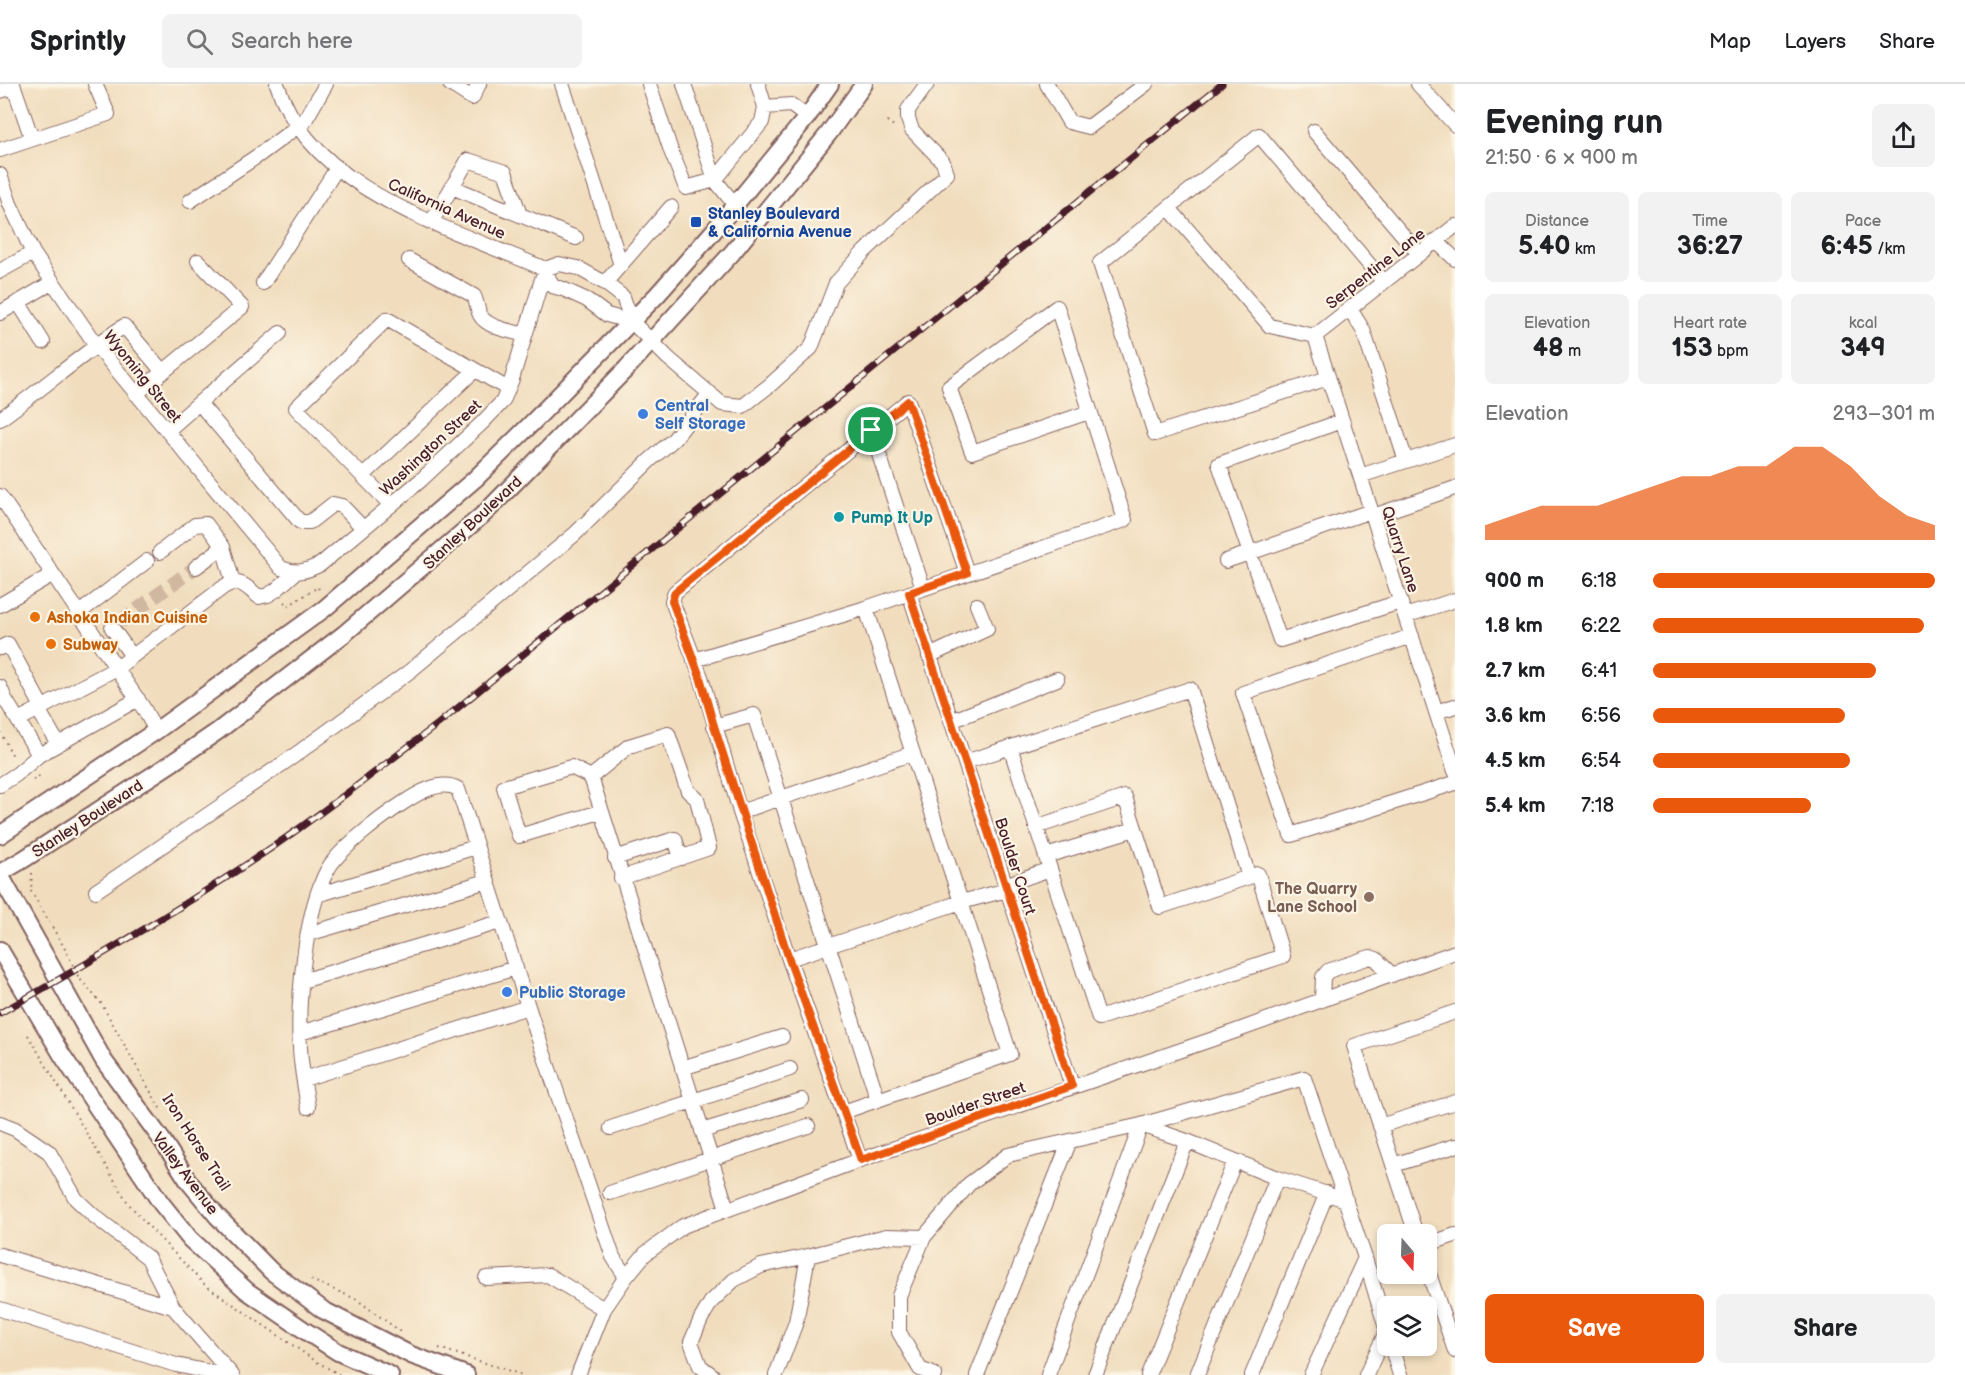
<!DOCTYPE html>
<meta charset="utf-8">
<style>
body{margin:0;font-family:"Balsamiq Sans",sans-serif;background:#f2f2f2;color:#202124;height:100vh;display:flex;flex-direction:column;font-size:22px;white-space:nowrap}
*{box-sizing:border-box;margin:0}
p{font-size:20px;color:#757577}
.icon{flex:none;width:33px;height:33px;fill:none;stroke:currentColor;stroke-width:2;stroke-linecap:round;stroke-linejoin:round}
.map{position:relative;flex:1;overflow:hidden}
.drawer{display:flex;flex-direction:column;background:#fff;width:510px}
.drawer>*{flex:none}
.needle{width:39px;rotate:161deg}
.buttons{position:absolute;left:1377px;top:1140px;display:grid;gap:12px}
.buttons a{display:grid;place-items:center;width:60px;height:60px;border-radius:9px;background:#fff;box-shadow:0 3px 9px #0003;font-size:30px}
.pin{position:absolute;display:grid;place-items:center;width:51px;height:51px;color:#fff;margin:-26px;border:3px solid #fff;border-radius:50%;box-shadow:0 2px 6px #0007}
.round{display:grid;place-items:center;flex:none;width:63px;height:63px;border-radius:9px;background:#f2f2f2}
.overview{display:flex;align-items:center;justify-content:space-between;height:102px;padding:0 30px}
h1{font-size:33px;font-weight:600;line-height:45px}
.metrics{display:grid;grid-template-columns:repeat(3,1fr);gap:9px;height:102px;padding:6px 30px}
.metrics div{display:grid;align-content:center;border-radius:9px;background:#f2f2f2;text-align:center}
.metrics b{font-size:26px;font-weight:600}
.metrics small{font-size:16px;font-weight:400}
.metrics p{font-size:16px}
.chart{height:168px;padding:12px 30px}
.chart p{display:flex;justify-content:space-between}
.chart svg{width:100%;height:108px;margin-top:6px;fill:#ea580c;opacity:.7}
.primary-button{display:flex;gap:12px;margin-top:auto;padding:12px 30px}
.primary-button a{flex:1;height:69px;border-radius:9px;background:#ea580c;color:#fff;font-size:24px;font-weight:600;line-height:69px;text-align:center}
.primary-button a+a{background:#f2f2f2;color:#202124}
ul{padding:0 30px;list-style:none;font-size:20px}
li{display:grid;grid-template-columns:96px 72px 1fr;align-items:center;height:45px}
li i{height:15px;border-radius:8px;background:#ea580c}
header{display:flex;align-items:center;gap:36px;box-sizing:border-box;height:84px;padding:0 30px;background:#fff;border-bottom:2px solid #e0e0e0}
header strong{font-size:28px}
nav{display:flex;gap:33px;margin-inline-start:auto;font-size:21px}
.search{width:420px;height:54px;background:#f2f2f2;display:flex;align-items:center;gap:15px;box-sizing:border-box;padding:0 21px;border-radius:9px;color:#757577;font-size:22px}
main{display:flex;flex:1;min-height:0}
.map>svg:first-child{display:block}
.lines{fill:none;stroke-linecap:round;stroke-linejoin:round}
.minor-tunnel{stroke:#d0b7a0;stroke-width:14;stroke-dasharray:14 7;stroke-linecap:butt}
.minor-casing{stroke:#84625e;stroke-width:16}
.major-casing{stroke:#84625e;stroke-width:20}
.path{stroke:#84625e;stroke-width:2;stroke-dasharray:1.5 4.5;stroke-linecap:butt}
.minor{stroke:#fff;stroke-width:14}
.major{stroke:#fff;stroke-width:16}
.rail-casing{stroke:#4a1f2b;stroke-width:7}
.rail{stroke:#fcf5e5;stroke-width:4.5;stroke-dasharray:14;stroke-linecap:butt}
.route-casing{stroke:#fff;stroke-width:12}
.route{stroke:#ea580c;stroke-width:8}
.transit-dot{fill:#1a4fb4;stroke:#fcf5e5;stroke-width:2}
.shop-dot{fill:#3f7fe0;stroke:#fcf5e5;stroke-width:2}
.culture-dot{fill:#0f9aa8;stroke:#fcf5e5;stroke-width:2}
.food-dot{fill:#e8710a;stroke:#fcf5e5;stroke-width:2}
.education-dot{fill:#8d6e63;stroke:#fcf5e5;stroke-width:2}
.labels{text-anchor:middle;stroke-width:4.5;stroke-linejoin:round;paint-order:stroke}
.street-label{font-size:16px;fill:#4a1f2b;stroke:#fcf5e5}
.transit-label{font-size:16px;font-weight:bold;fill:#164399;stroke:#fcf5e5;text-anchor:start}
.shop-label{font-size:16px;font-weight:bold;fill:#366cbe;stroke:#fcf5e5;text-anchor:start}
.culture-label{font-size:16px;font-weight:bold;fill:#0d838f;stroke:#fcf5e5;text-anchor:start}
.food-label{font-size:16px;font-weight:bold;fill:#c56008;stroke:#fcf5e5;text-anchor:start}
.education-label{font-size:16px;font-weight:bold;fill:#785e54;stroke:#fcf5e5;text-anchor:end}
</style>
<header>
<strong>Sprintly</strong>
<div class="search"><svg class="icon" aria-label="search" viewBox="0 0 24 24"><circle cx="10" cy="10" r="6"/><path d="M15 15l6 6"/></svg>Search here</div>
<nav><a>Map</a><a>Layers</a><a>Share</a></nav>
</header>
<main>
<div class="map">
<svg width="1455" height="1291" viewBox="0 0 1455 1291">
<rect width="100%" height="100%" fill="#fcf5e5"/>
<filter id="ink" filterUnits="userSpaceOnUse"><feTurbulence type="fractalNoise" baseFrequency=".0167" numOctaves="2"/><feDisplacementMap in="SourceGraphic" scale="12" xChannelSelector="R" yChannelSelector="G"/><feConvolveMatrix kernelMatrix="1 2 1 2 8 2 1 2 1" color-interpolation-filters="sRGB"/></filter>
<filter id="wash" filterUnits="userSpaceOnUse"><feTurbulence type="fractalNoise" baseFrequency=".008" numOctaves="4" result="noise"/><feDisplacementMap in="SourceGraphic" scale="24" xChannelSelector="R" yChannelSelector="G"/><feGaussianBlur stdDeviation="1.35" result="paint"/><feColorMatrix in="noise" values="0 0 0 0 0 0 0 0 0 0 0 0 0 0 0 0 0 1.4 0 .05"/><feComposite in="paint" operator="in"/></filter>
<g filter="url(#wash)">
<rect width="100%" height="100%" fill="#f1ddbd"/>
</g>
<g filter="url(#ink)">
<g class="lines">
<!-- minor-tunnel -->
<path class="minor-tunnel" d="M120 538 196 483"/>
<!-- minor casing -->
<g class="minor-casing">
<path id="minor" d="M277 0C311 108 452 144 545 185L552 202 563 205 587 216 607 231 632 238
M450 0 472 14 479 0
M562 0 621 181
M649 0 671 67 686 104 715 96 762 38 765 23 758 0
M684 0 715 96 735 121
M1047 0 1069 38 1089 43 1146 0
M1418 0 1455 41
M0 7 14 3 32 55
M765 23 791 21 807 33
M300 45 326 0
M1314 47 1419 170
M0 66 108 30 95 0
M0 91 10 120 33 169 96 261 281 484C297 490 305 488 321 480L421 396 482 339 503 317 512 295 545 185
M452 103 576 154
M190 117 259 71 298 42
M1169 124 1270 242 1315 252
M432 137 468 76 505 88 520 131
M1436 157 1455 175
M409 176 474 212C477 218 477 225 480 231 487 244 512 247 525 251
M545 185 559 180 578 184 605 199 623 213 632 238 668 274 722 320 743 322 770 301 811 264 836 199 864 168 947 90 943 78 912 46 908 35V26L927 0
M0 187 33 169
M263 199 337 84
M605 199 671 123
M18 218 43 258
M1350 225 1363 246 1406 377
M0 229 53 198
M1315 252 1455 687
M1315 252 1455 142
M1328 294 1155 350 1100 179 1259 51 1384 198
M136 310 242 223 198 177
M199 319 280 249
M0 335C42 305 81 271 124 242L163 288
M1342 337 1219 380 1280 556 1400 518
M871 346 923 504
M167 347 199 319 300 438H310L333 420 342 422 363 444
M363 392 475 286
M1360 392 1455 361
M0 412 144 625 156 647
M391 421 296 324 387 235 508 305
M1373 432 1455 404
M160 468 195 441 206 440 223 463 233 498
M1226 477 1371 427
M196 483 223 463
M909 509 1072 1002
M0 521 53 490
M79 529 147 477
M1405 532 1455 516
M112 544 132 572
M1412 552 1243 609 1291 751 1455 699
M0 564 8 560 42 623
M929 572 987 545 977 521
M694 576 866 524 1125 436 1057 223 949 303 972 368 1089 328
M0 603 5 615 39 671
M38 625 58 660
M1436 628 1455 622
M18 636 117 584 225 502C241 494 246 503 259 513L268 511 276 506 295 489
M951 637 1057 595
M714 642 754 631 878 1016
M1010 663 1099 934 1283 872 1258 790 1160 823 1125 713 1036 743
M965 678 1190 605 1249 793
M591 693 629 662 668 650 688 707 697 715 709 764 621 794
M0 701 17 690 39 671 138 615
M600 728 519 752 504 703 571 683 591 693 727 1125
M740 728 913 669
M1046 772 1135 745
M615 774 675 755 681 774
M1005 801 1050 785
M96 807 291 674 410 587 575 450 649 377 674 355 710 309
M317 811 476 763
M308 850 487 797
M789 875 961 818 1007 806
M302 897 500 838
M1322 916 1323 893 1328 887 1370 873 1376 875 1392 891
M300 949 516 884
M682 984 782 953
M304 995 528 923
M308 1023C305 1004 301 984 300 964 297 917 305 826 328 785 339 765 383 732 403 719 418 709 441 695 458 705L533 938 613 1173 626 1193
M843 1028 1010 970 866 524
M0 1039 15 1045 49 1068 76 1115 93 1131 148 1174 173 1223
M1380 1042 1455 1018
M611 1044 790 985
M702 1047 802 1016
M860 1076 789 875 740 728 701 593 672 517 675 508 908 317 967 489
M1393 1081 1455 1062
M610 1109 808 1042
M1416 1150 1354 962 1455 928
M1426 1161 1455 1151
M0 1171 173 1223 232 1291
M1426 1181 1455 1267
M486 1194 548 1191 604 1225
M0 1225 176 1281 224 1291
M1391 1262 1400 1291
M578 1291 604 1225 626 1193 645 1170 683 1142 860 1076 1222 952 1455 868
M712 1291 700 1282 691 1258 701 1235 711 1218 734 1196 761 1182 808 1172 886 1152 924 1153
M776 1291 796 1238 808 1172
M935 1291 920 1285 899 1248V1212L924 1153 969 1100 1008 1071 1141 1041 1304 994 1365 1174 1388 1251
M977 1291 1069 1059
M1048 1291 1141 1041 1187 1057 1277 1094 1346 1116
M1095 1291 1187 1057
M1148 1291 1235 1077
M1197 1291 1277 1094
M1252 1291 1327 1109
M1311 1291 1365 1174
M1366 1291 1386 1248"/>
</g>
<!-- major casing -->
<g class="major-casing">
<path id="major" d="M0 751 156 647 324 525 475 395 531 340 657 211 712 149 807 33 830 0
M0 789 24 775 173 678 218 647 344 550 486 428 627 284 732 169 829 49 864 0
M0 791 104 977 162 1056 189 1098 217 1132 271 1187 323 1226 411 1271 466 1291
M0 866 62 971 161 1119 190 1155 247 1207 307 1248 338 1268 390 1291"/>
</g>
<!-- path -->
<path class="path" d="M887 37 895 43
M284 518 288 522 318 503 319 506
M0 648 14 674
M33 696 41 691 42 693
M32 789 31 807 64 863 79 894 101 919 162 1028
M28 951 128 1119 152 1146 205 1201 317 1278 340 1291
M311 1196 356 1215 401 1248
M439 1264 522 1291"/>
<!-- minor -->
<use href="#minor" class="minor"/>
<!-- major -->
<use href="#major" class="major"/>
<!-- rail casing -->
<g class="rail-casing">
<path id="rail" d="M0 929C94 876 187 821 277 760 332 722 385 680 438 640L1222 0"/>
</g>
<!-- rail -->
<use href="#rail" class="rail"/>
</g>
</g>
<g class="lines" filter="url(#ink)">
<!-- route casing -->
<g class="route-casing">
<path id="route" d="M908 317 967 489 909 509 1072 1002 861 1076 789 875 714 642 700 593 672 517 675 508Z"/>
</g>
<!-- route -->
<use href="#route" class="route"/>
</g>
<!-- markers -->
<rect class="transit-dot" x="690" y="132" width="12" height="12" rx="3"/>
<g class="shop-dot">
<circle cx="643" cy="330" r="6"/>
<circle cx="507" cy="908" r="6"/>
</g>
<circle class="culture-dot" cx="839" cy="433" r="6"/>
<g class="food-dot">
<circle cx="35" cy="533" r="6"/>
<circle cx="51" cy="560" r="6"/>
</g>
<circle class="education-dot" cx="1369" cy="813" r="6"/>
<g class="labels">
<!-- street labels -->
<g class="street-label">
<text transform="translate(447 124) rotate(24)" y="6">California Avenue</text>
<text transform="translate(1375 184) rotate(-38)" y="6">Serpentine Lane</text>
<text transform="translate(143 292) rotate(51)" y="6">Wyoming Street</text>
<text transform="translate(430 363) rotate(-43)" y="6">Washington Street</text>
<text transform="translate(472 438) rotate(-43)" y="6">Stanley Boulevard</text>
<text transform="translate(1401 465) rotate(72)" y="6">Quarry Lane</text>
<text transform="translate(87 734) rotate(-33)" y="6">Stanley Boulevard</text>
<text transform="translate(1016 782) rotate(72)" y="6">Boulder Court</text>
<text transform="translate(975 1019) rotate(-19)" y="6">Boulder Street</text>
<text transform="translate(197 1058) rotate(57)" y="6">Iron Horse Trail</text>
<text transform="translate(186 1089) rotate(53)" y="6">Valley Avenue</text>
</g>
<!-- transit labels -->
<g class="transit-label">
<text x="708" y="135">Stanley Boulevard<tspan x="708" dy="18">&amp; California Avenue</tspan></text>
</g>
<!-- shop labels -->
<g class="shop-label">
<text x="655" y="327">Central<tspan x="655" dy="18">Self Storage</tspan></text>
<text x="519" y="914">Public Storage</text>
</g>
<!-- culture labels -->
<g class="culture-label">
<text x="851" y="439">Pump It Up</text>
</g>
<!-- food labels -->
<g class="food-label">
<text x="47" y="539">Ashoka Indian Cuisine</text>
<text x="63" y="566">Subway</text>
</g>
<!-- education labels -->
<g class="education-label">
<text x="1357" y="810">The Quarry<tspan x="1357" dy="18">Lane School</tspan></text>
</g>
</g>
</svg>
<div class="buttons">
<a><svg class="needle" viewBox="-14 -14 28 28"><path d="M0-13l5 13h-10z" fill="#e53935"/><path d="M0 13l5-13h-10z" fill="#757577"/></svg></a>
<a><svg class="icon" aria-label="layers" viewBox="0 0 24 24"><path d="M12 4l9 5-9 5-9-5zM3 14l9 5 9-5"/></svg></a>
</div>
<div class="pin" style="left:871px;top:346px;background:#1e9e55"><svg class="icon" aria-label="arrive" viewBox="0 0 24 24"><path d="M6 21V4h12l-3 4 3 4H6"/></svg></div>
</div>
<section class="drawer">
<div class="overview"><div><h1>Evening run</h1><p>21:50 · 6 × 900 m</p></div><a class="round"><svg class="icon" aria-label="share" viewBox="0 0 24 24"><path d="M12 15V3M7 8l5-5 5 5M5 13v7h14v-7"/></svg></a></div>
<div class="metrics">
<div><p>Distance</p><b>5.40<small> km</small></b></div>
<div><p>Time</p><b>36:27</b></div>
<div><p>Pace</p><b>6:45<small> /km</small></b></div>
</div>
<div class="metrics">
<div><p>Elevation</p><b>48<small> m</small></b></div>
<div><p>Heart rate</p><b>153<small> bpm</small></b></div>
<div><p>kcal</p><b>349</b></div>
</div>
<div class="chart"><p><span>Elevation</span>293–301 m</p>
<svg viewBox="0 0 160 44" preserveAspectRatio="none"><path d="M0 44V38L10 34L20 30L30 30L40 30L50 26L60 22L70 18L80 18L90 14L100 14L110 6L120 6L130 14L140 26L150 34L160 38V44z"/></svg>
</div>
<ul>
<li><b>900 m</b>6:18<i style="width:100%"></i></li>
<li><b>1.8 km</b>6:22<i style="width:96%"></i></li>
<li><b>2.7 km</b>6:41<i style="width:79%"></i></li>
<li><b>3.6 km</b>6:56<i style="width:68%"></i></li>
<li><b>4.5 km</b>6:54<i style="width:70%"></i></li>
<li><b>5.4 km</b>7:18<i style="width:56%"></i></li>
</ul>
<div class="primary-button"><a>Save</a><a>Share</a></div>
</section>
</main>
